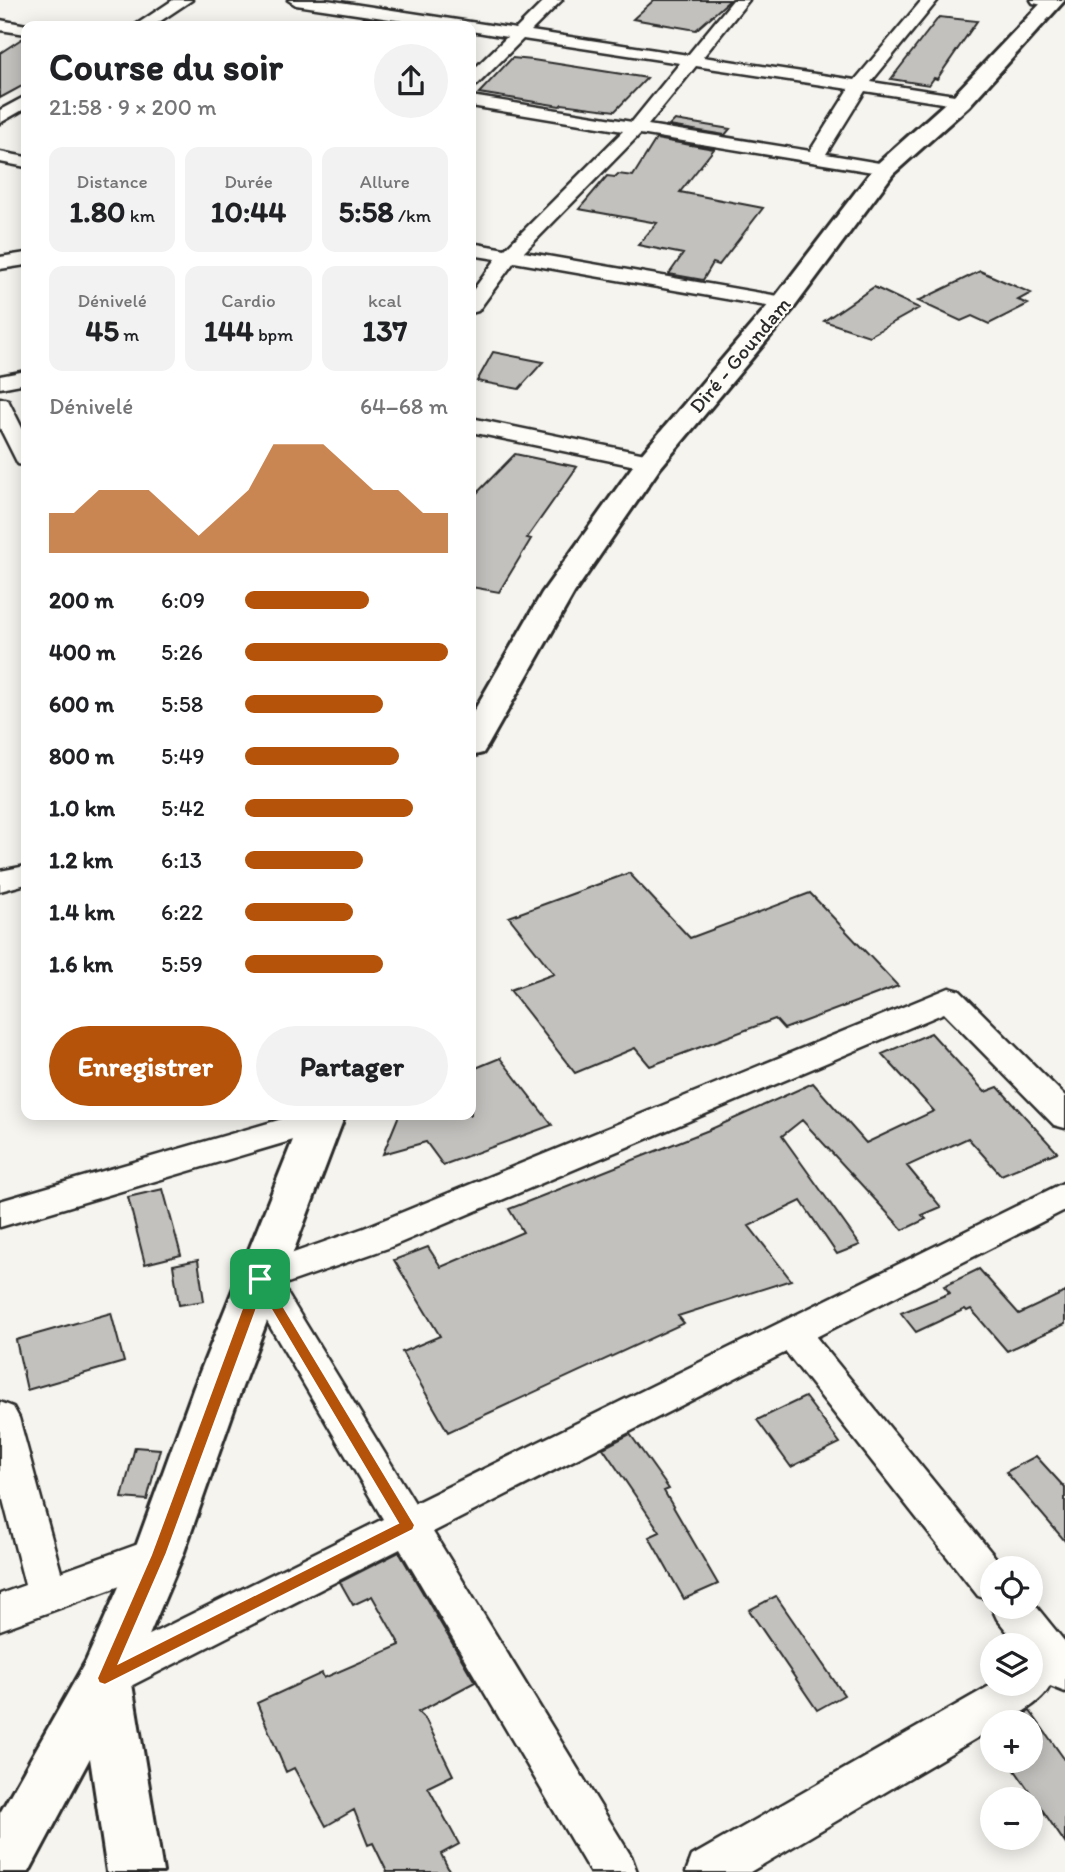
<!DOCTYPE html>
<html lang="fr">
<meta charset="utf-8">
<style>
body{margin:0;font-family:Itim,sans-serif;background:#f2f2f2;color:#202124;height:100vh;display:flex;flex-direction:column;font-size:26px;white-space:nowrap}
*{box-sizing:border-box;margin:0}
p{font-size:23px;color:#757577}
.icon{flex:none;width:38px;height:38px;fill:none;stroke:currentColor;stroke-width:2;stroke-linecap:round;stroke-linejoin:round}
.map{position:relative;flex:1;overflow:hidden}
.drawer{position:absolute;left:21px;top:21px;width:455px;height:1099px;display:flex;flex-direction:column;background:#fff;border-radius:14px;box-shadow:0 4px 18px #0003}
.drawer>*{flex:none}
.controls{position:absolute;left:980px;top:1556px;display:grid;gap:14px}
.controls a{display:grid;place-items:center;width:63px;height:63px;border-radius:50%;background:#fff;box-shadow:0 4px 18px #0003;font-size:35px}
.pin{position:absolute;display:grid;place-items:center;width:60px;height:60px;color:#fff;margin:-30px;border-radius:14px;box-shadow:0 4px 10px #0006}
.round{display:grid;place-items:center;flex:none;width:74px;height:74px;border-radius:37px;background:#f2f2f2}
.overview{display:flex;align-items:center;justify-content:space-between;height:119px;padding:0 28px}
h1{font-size:38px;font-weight:800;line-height:52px}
.figures{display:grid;grid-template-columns:repeat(3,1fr);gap:10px;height:119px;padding:7px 28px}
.figures div{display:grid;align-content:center;border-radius:14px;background:#f2f2f2;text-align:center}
.figures b{font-size:30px;font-weight:800}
.figures small{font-size:19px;font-weight:400}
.figures p{font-size:19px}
.chart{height:196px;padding:14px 28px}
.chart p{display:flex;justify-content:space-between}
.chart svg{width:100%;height:126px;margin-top:7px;fill:#b45309;opacity:.7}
.cta{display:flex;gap:14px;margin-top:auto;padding:14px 28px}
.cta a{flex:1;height:80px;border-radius:42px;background:#b45309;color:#fff;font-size:28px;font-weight:800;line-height:80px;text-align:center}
.cta a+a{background:#f2f2f2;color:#202124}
ul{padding:0 28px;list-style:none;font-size:23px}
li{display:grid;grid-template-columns:112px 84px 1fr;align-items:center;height:52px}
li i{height:18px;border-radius:9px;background:#b45309}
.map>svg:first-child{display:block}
.building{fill:#c2c1be;stroke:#2b2b2b;stroke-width:2}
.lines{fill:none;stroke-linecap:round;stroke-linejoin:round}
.street-casing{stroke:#2b2b2b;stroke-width:5}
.secondary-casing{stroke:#2b2b2b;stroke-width:6}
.street{fill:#fdfcf7;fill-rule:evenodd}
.secondary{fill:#fdfcf7;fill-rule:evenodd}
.route{fill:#b45309;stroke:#fff;stroke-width:2;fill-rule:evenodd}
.labels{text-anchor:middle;stroke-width:5;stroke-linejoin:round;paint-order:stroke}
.far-street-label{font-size:21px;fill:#2b2b2b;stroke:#fdfcf7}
</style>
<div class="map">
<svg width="1065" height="1872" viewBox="0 0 1065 1872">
<rect width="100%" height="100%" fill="#f5f4ef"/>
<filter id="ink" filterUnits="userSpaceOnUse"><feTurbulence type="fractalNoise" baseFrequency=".0143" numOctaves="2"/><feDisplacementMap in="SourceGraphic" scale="14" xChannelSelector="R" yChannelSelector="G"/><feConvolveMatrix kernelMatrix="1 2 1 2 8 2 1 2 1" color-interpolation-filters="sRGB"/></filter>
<g filter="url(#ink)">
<!-- building -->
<path class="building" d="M654 0H730L696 30 633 19Z
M939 17 977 21 937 79 934 78 929 85 891 79Z
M363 18 396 22 395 26H352Z
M26 36V84L0 98V53Z
M512 58 533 60 647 78 615 111 562 104 560 106 479 93Z
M675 120 730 129 725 135 669 126Z
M656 139 714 149 680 192 763 208 719 265 713 263 703 280 669 274 683 254 638 245 657 223 579 209 607 176 615 177 618 174 633 176Z
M980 271 1031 293 1018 300 1028 304 989 324 972 316 961 321 918 301Z
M874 287 919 308 869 336 824 321Z
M493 352 543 362 519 389 477 381Z
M515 454 577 467 527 538 531 539 499 592 471 587V499Z
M629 873 690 938 810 893 898 986 784 1029 775 1019 650 1066 635 1048 575 1073 510 990 554 974 509 917Z
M931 1033 985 1092 998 1087 1057 1152 1001 1175 968 1138 907 1166 941 1207 922 1215 926 1219 903 1230 802 1120 782 1136 860 1245 837 1254 801 1201 749 1226 791 1280 678 1316 684 1323 448 1432 402 1352 440 1336 394 1260 428 1247 441 1267 523 1232 509 1209 709 1130 813 1083 866 1143 934 1111 882 1054Z
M500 1058 552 1125 443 1165 426 1142 383 1154 399 1115H471V1070Z
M163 1189 181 1255 145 1264 128 1197Z
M198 1260 204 1301 179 1305 173 1265Z
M979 1269 1019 1314 1065 1292V1324L1007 1351 971 1309 967 1311 965 1309 916 1332 901 1313 950 1293 944 1286Z
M111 1313 124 1362 27 1390 16 1340Z
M805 1397 840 1443 791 1467 757 1420Z
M630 1434 669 1489 664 1491 718 1584 684 1599 649 1537 660 1532 603 1448Z
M135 1447 160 1449 147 1500 122 1498Z
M1036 1456 1065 1488V1541L1006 1472Z
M399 1552 475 1682 418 1712 426 1720 453 1775 428 1787 459 1844 441 1854 450 1872H387L373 1843 368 1845 354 1810 326 1826 294 1768 286 1772 257 1703 322 1673 324 1678 400 1645 372 1596 353 1605 340 1582Z
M776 1596 844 1695 817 1710 749 1610Z
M1030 1711 1065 1760V1843L1008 1760H1031V1722H1006Z"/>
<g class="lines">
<!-- street casing -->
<g class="street-casing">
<path id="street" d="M173 0H192L153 26H134Z
M288 0H327L516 29 545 0H562L531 31 688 55 733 0H749L703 57 855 80 922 0H938L871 82 961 96 970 101 961 106 865 91 826 154 891 165 894 169 885 174 640 134 524 252 784 297 791 299 794 303 791 307 784 309 514 262 478 311 471 313V293L496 259 471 255V243L505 249 623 131 471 106V96L632 122 680 63 523 39 477 85 471 86V72L507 37 471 31V26H437L296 5ZM696 66 849 89 810 151 648 125Z
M1031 0H1059L1061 2 1053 7 1033 3Z
M0 20 32 26H26V34L0 30Z
M26 96V108L0 123V110Z
M0 152 26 157V167L0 162Z
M26 253V265L0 269V257Z
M26 371V383L0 388V376Z
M0 398 8 400 26 436V466L18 464 0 428Z
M471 418 650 455 658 457 661 462 658 467 650 469 471 432Z
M26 866V884L0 891V871Z
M949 988 960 991 1065 1096V1128L1054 1125 944 1013 388 1248 282 1285 415 1503 1065 1182V1210L816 1337 1004 1568H992V1601L978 1596 786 1352 433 1532 631 1856 637 1872H590L400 1549 119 1692 105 1697 91 1692 85 1678 91 1664 383 1519 248 1289 243 1279 248 1269 364 1228Z
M296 1115H337L339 1119 334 1128 0 1227V1201Z
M0 1402 13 1407 19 1418 61 1572 158 1537 172 1543 178 1555 172 1567 0 1630V1594L25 1585 0 1488Z
M1031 1600 1065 1642V1692L1050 1686C1042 1703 1011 1722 992 1722V1729L750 1872H686L692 1856 993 1684H1031V1665L1035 1667 1031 1662V1645H1018L997 1619 991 1606 992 1603V1606H1031Z"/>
</g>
<!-- secondary casing -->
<g class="secondary-casing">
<path id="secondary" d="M1044 0H1065L969 106 893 174 793 309 660 468 574 593 488 745 483 753 471 756V716L542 593 640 456 775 297 877 164 953 96Z
M303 1115H345L242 1387 183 1555 131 1678 163 1872H107L90 1758 29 1872H0V1813L86 1661 133 1555 194 1387Z"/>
</g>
<!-- street -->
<use href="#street" class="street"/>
<!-- secondary -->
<use href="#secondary" class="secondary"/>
</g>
</g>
<!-- route -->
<path class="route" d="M260 1274 265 1276 415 1525 413 1530 105 1685 99 1683 97 1678 151 1555 253 1279ZM262 1294 398 1523 119 1663 166 1555Z"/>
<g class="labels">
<!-- far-street labels -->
<g class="far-street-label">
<text transform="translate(740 355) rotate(-50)" y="7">Diré - Goundam</text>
</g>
</g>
</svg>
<div class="controls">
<a><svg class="icon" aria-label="locate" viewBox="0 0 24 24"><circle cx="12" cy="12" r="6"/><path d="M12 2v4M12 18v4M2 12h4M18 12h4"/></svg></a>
<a><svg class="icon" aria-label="layers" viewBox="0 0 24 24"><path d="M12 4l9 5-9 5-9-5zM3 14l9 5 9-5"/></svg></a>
<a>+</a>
<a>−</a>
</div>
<div class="pin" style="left:260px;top:1279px;background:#1e9e55"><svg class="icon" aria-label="arrive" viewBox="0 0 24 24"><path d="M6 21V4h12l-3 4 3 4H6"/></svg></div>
<section class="drawer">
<div class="overview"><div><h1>Course du soir</h1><p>21:58 · 9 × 200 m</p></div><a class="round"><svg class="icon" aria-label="share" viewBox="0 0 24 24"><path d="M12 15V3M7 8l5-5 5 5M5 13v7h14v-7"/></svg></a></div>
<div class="figures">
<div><p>Distance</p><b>1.80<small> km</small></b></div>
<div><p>Durée</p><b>10:44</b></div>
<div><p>Allure</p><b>5:58<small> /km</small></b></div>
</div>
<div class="figures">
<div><p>Dénivelé</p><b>45<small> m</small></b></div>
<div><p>Cardio</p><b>144<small> bpm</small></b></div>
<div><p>kcal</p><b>137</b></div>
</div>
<div class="chart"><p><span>Dénivelé</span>64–68 m</p>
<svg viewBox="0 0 160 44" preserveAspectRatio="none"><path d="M0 44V30L10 30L20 22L30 22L40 22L50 30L60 38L70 30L80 22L90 6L100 6L110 6L120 14L130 22L140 22L150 30L160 30V44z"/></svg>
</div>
<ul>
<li><b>200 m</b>6:09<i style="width:61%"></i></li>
<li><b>400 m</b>5:26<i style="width:100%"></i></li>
<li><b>600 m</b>5:58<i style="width:68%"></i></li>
<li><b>800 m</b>5:49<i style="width:76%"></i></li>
<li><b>1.0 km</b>5:42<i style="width:83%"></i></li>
<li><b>1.2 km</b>6:13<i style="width:58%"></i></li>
<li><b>1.4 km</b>6:22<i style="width:53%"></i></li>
<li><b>1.6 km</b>5:59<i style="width:68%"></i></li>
</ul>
<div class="cta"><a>Enregistrer</a><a>Partager</a></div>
</section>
</div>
